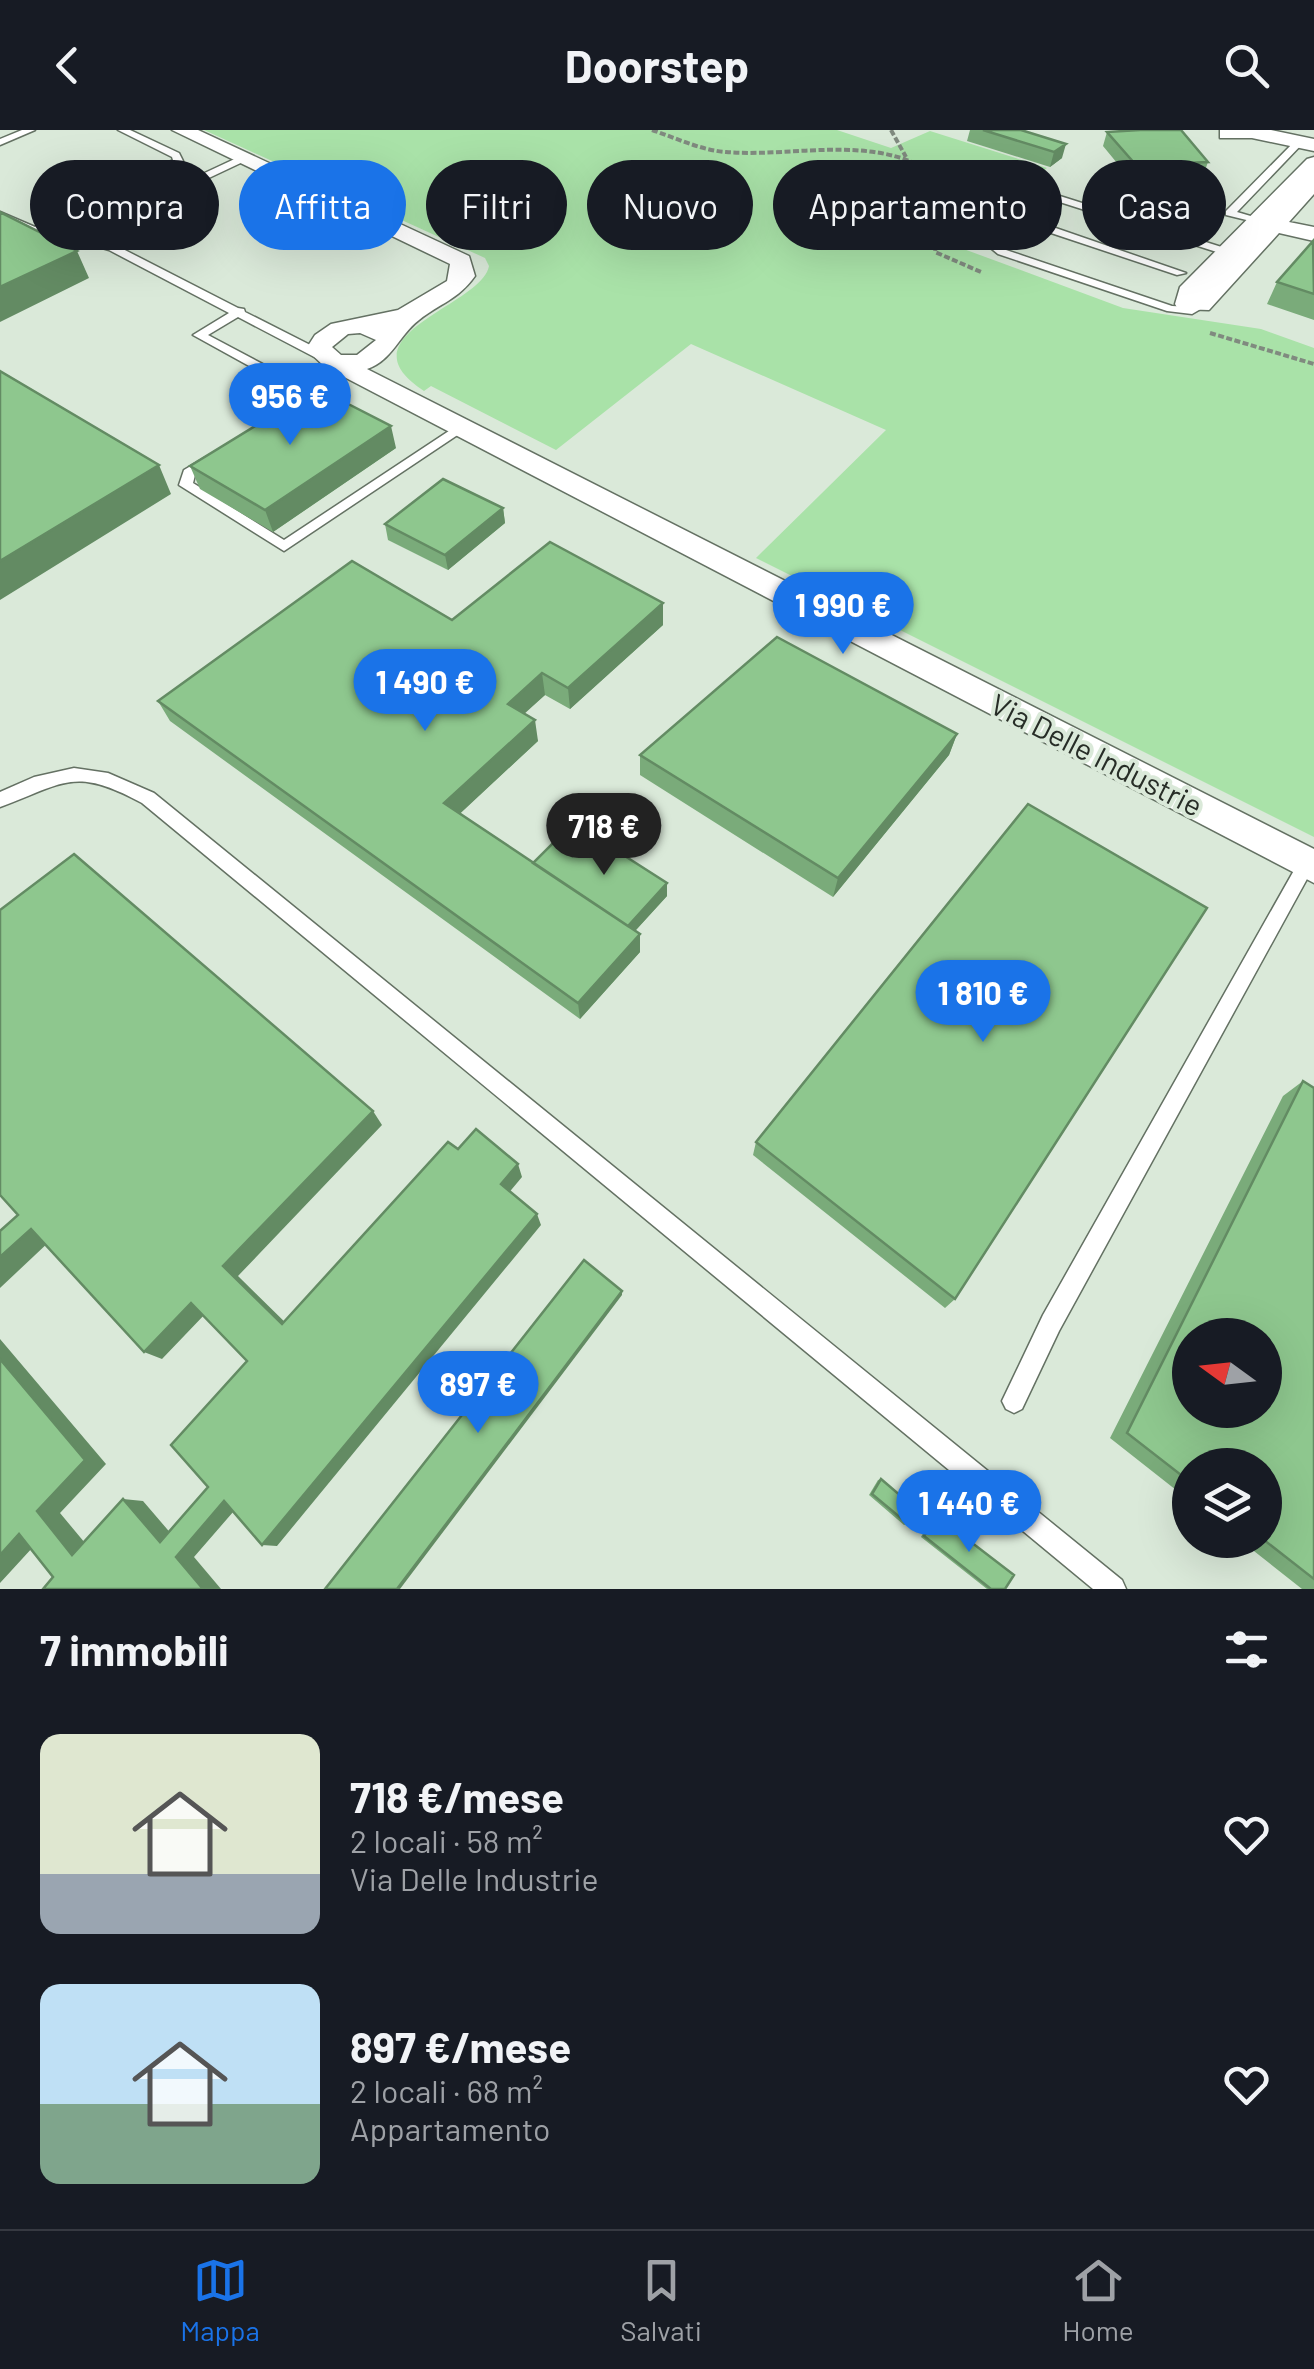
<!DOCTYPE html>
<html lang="it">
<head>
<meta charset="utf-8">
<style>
	body { margin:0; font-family:Barlow,sans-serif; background:#242831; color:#f1f3f6; height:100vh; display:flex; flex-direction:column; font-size:38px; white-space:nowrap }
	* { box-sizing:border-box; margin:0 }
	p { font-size:32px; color:#9ea1a6 }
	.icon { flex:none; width:55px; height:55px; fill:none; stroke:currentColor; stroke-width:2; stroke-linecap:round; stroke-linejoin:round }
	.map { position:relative; height:1459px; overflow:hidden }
	.details { display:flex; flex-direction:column; background:#171b24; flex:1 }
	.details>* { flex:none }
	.top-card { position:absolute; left:30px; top:30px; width:1255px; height:90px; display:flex; gap:20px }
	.needle { width:65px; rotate:285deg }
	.fabs { position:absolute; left:1172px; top:1188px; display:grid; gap:20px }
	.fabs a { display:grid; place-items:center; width:110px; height:110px; border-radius:50%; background:#171b24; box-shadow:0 10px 40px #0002; font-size:50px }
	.price { position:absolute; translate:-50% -85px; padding:0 22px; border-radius:35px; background:#1a73e8; color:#fff; font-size:32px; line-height:65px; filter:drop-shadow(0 2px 5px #0008) }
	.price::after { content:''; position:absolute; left:50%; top:60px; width:30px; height:22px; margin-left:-15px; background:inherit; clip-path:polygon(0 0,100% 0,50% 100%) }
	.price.active { background:#222; color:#fff }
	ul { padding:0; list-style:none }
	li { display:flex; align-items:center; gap:30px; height:250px; padding:0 40px }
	li span { display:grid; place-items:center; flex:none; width:280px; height:200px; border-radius:20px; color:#555 }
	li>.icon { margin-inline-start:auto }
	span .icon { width:120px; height:120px; fill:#fffc; stroke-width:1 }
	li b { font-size:42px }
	h2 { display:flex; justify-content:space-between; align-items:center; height:120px; padding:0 40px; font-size:42px }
	.pill { padding:0 35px; border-radius:45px; background:#171b24; box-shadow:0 10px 40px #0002; font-size:35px; line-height:90px }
	.pill.active { background:#1a73e8; color:#fff }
	header { display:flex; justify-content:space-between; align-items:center; height:130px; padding:0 40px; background:#171b24; font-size:45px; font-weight:700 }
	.tabs { display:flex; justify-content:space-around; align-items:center; height:140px; border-top:2px solid #363941; background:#171b24; font-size:28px; color:#9ea1a6 }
	.tabs a { display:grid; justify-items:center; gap:5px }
	.tabs .active { color:#1a73e8 }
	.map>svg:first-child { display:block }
	.green { fill:#a9e2a8 }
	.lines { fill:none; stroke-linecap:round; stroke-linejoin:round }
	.lane-casing { stroke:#647163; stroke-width:3 }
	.street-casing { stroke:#647163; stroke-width:3 }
	.path { stroke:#808a7f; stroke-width:4; stroke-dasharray:6 2.5; stroke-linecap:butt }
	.lane { fill:#fff; fill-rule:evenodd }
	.street { fill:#fff; fill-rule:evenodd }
	.wall { fill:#7aab7a }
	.shaded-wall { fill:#638b63 }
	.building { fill:#8ec78e; stroke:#638b63; stroke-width:2.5; fill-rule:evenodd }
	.labels { text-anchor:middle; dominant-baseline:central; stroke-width:8; stroke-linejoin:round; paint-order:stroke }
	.street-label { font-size:30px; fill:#272d27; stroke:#dae9d9 }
</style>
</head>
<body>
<header><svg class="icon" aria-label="back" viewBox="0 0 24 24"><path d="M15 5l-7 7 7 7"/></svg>Doorstep<svg class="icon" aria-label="search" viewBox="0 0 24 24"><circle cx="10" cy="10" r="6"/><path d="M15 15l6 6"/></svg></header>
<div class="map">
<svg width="1314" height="1459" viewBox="0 0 1314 1459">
	<rect width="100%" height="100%" fill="#dae9d9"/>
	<path class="green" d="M204 0H837L891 18 930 1 1047 38 960 106 961 118 1123 178 1261 199 1314 218V707L756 428 886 300 691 214 556 320 431 256 424 261C338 205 482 176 489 136L485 128Z"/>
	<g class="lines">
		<g class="lane-casing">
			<path id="lane" d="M22 0H35L0 15V9Z
				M118 0H130L179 23 183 31 55 90 43 101 50 104H74L241 26H247V30L86 106 117 116 238 178 244 179 245 182 328 224V230H320L238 187 208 205 308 258 315 265C312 275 304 283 293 281V275L301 270 303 266 300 264 193 205 229 183 109 120 75 110 44 109 0 89V82L35 97 47 86 173 30 172 27Z
				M1297 9 1305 11 1237 82 1271 92V96L1226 85V81Z
				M1044 61 1231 120 1232 122 1223 124 1044 67 1037 69 1018 85 1186 143 1177 145 1012 90 991 108 1006 120 1172 176 1190 177 1196 173H1204V177L1192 184 1167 181 998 124 981 110V106L1029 65Z
				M464 291 470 295 468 298 284 421 179 355 184 340 206 327H216V333L195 345 193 353 284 410Z
				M74 638 108 643 154 663 1122 1450 1126 1459H1093L142 673C74 636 65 653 0 677V662L34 647Z
				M1307 726 1314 729 1313 738 1059 1201 1022 1279 1014 1283 1006 1279 1002 1271 1043 1185 1301 728Z"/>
		</g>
		<g class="street-casing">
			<path id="street" d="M172 0H198L469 126 475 146C459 169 439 174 419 190 398 206 393 230 367 239L1314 719V753L325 237 306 219 315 205 331 194 398 180 447 151 450 134ZM360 203 376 210 357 225H341L332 217 348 204Z
				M1220 0H1271L1314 9V21L1252 8H1220Z
				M1314 27V64L1289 92 1314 97V111L1279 103 1209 180 1178 179 1175 174 1180 157 1307 29Z"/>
		</g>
		<path class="path" d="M652 0C676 8 700 20 726 22 797 28 886 0 943 52L935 122 981 142
			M891 0 906 27
			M923 34 1020 44
			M940 83 968 87
			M1210 203 1314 234"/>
		<use href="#lane" class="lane"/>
		<use href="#street" class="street"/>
	</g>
	<path class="wall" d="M970 0H1021L1062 28 1050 37 967 11Z
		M1107 2 1208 32 1203 46 1131 50 1103 16Z
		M1314 112V190L1267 174 1277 152Z
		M396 318 273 402 200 359 190 336Z
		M503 378 505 393 448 440 388 410 385 394Z
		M663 473V495L570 579 545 565 524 583 538 611 460 683 533 733 572 726 667 753V766L635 801 640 822 580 889 170 591 158 571 452 490Z
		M957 604 949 625 833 767 640 645V625Z
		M1303 951 1314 958V1459H1302L1240 1410H1265L1190 1335V1371L1110 1308 1283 966Z
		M756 1012 955 1169 945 1178 753 1025Z
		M881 1349 908 1394 904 1395 869 1365 878 1350Z
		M933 1386H937L1005 1459H987L921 1407Z"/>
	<path class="shaded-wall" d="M1066 14 1062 28 1050 37 1054 22Z
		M77 121 89 148 0 192V157Z
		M391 296 396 318 273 402 265 380Z
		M159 335 171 364 0 470V431Z
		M503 378 505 393 448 440 445 425Z
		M663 473V495L570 579 568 558Z
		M542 543 545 565 512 595 508 574Z
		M535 590 538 611 450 693 444 673Z
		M957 604 949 625 833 767 838 748Z
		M667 753V766L625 812V800Z
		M640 804V822L580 889 578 873Z
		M373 981 382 995 238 1146 295 1202 282 1194 223 1136Z
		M518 1034 522 1047 506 1066 501 1054Z
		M537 1084 541 1095 277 1416 262 1415Z
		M31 1099 51 1110 0 1158V1127Z
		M622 1161V1165L400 1459H397Z
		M191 1173 207 1182 162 1229 144 1222Z
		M0 1209 106 1334 60 1383 95 1425H72L37 1381 0 1229Z
		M123 1369 143 1371 179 1413 160 1412Z
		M224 1371 240 1374 194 1427 221 1459H203L176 1427Z
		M19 1404 44 1405 0 1453V1425Z"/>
	<path class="building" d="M983 0H1021L1066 14 1054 22Z
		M1140 0H1181L1208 32 1136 35 1107 2Z
		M0 82 77 121 0 157Z
		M1313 111 1314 164 1277 152Z
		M0 241 159 335 0 431Z
		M317 258 391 296 265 380 190 336Z
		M443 349 503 378 445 425 385 394Z
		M550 412 663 473 568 558 542 543 508 574 535 590 444 673 640 804 578 873 158 571 352 431 452 490Z
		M777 507 957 604 838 748 640 625Z
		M1028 674 1207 778 955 1169 756 1012Z
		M592 705 667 753 628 796 533 733 553 713 572 726Z
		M74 724 373 981 223 1136 282 1194 448 1012 458 1019 476 999 518 1034 501 1054 537 1084 262 1415 224 1371 176 1427 203 1459H43L53 1447 19 1404 0 1425V1229L85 1330 37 1381 72 1425 123 1369 160 1412 208 1357 171 1315 247 1231 191 1173 144 1222 31 1099 0 1127V1101L18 1085 0 1065V780Z
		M1303 951 1314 958V1449L1264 1410 1265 1335H1190V1352L1127 1303ZM1190 1205H1265V1280H1190Z
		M584 1130 622 1161 397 1459H325Z
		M881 1349 915 1378 908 1394 872 1364Z
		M937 1386 1014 1445 1005 1459H991L924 1406Z"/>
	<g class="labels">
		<g class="street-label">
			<text transform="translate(1097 624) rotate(27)">Via Delle Industrie</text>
		</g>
	</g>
</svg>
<div class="fabs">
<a><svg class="needle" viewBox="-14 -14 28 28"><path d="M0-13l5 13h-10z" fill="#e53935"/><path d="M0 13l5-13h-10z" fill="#9ea1a6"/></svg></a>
<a><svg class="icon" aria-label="layers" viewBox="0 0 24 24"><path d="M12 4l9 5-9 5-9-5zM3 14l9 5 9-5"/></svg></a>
</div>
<b class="price" style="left:290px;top:318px">956 €</b>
<b class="price" style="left:843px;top:527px">1 990 €</b>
<b class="price" style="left:425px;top:604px">1 490 €</b>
<b class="price active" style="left:604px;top:748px">718 €</b>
<b class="price" style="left:983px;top:915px">1 810 €</b>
<b class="price" style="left:478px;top:1306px">897 €</b>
<b class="price" style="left:969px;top:1425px">1 440 €</b>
<div class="top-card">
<a class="pill">Compra</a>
<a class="pill active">Affitta</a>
<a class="pill">Filtri</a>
<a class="pill">Nuovo</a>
<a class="pill">Appartamento</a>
<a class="pill">Casa</a>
</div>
</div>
<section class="details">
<h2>7 immobili<svg class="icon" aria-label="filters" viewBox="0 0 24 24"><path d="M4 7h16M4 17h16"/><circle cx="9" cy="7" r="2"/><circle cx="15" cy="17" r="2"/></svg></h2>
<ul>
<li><span style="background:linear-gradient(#dfe7d0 70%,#9aa5b1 0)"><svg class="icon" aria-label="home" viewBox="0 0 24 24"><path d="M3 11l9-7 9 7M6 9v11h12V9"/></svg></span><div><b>718 €/mese</b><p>2 locali · 58 m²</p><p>Via Delle Industrie</p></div><svg class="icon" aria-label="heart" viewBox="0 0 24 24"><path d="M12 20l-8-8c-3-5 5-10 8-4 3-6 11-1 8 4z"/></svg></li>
<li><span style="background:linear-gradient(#bfe0f5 60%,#7fa58c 0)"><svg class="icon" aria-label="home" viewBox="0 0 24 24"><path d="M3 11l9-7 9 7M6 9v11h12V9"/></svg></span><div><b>897 €/mese</b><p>2 locali · 68 m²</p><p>Appartamento</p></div><svg class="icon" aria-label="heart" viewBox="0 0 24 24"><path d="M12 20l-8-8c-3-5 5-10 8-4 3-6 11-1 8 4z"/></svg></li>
</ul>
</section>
<nav class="tabs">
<a class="active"><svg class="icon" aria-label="map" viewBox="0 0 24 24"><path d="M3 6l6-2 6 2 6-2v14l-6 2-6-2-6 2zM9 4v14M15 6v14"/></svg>Mappa</a>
<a><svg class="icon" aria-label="saved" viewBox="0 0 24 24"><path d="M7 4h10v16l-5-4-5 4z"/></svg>Salvati</a>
<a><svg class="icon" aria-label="home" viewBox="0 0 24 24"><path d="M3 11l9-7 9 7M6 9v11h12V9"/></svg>Home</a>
</nav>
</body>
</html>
